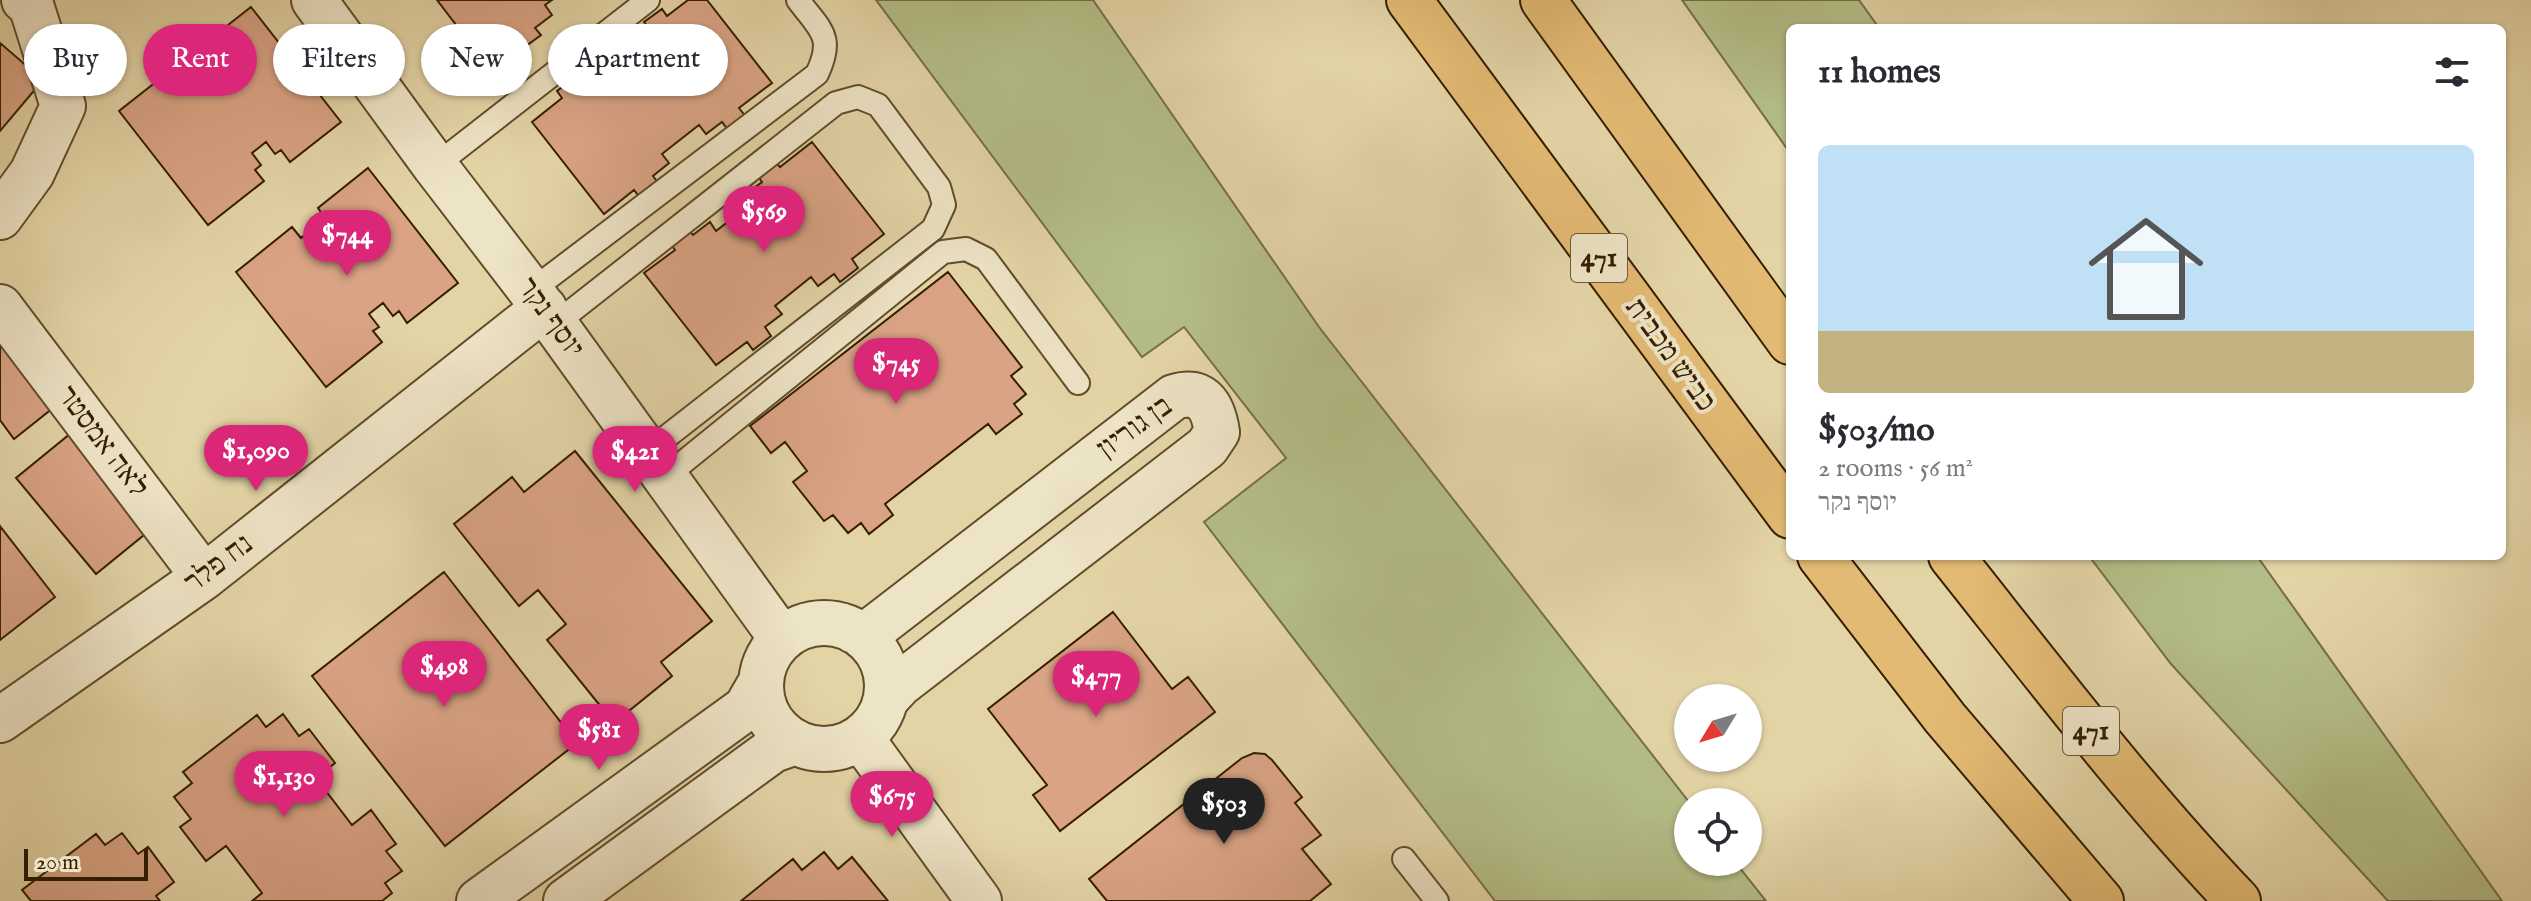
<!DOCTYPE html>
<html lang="en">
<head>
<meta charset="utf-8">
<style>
	body { margin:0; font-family:"IM FELL English","Frank Ruhl Libre",serif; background:#f2f2f3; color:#2b2b33; height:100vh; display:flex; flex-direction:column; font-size:30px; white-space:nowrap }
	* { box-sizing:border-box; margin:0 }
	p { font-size:26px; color:#7c7c81 }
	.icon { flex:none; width:44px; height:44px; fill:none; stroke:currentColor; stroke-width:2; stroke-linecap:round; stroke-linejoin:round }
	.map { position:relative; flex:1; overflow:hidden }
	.sheet { position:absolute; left:1786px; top:24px; width:720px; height:536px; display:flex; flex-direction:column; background:#fff; border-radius:12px; box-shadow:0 2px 6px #0004 }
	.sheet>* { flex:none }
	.hud { position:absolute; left:24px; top:24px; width:760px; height:72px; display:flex; gap:16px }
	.needle { width:52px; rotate:232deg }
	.buttons { position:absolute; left:1674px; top:684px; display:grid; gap:16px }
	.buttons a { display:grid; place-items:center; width:88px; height:88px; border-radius:50%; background:#fff; box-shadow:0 2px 6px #0004; font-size:40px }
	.scale { position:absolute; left:24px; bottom:20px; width:124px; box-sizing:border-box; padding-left:8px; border:4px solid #361e00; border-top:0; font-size:22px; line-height:28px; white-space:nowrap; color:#361e00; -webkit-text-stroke:6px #ede3c5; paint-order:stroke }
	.price { position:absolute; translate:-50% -68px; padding:0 18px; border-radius:28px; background:#db2777; color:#fff; font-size:26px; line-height:52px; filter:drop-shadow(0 2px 4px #0008) }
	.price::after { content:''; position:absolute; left:50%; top:48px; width:24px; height:18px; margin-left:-12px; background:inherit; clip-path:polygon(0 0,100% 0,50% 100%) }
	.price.selected { background:#222; color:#fff }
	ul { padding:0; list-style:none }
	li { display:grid; align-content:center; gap:16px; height:424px; padding:0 32px }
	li+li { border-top:2px solid #e1e1e2 }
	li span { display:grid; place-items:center; height:248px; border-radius:12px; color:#555 }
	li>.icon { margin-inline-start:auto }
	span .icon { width:144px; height:144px; fill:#fffc; stroke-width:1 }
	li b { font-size:34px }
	h2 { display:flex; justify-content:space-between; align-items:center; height:96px; padding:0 32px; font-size:34px }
	.tag { padding:0 28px; border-radius:36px; background:#fff; box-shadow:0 2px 6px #0004; font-size:28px; line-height:72px }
	.tag.selected { background:#db2777; color:#fff }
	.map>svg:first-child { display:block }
	.green { fill:#b4bd87; stroke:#756e44; stroke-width:2 }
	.building { fill:#d9a384; stroke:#361e00; stroke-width:2 }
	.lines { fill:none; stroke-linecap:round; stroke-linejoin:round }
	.service-casing { stroke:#614c2a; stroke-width:26 }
	.minor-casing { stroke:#614c2a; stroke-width:48 }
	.motorway-casing { stroke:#361e00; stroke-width:48 }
	.service { stroke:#ede3c5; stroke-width:22 }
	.minor { stroke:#ede3c5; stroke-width:44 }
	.motorway { stroke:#e2ba73; stroke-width:44 }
	.labels { text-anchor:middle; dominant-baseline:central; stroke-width:8; stroke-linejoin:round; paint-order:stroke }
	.shield { fill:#ede3c5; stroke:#6d593b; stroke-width:2 }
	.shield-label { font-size:28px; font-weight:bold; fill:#361e00 }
	.street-label { font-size:30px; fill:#361e00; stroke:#ede3c5 }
</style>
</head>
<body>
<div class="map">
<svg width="2531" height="901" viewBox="0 0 2531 901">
	<rect width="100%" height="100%" fill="#e3d4a6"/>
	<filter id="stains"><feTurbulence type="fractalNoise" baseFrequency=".0025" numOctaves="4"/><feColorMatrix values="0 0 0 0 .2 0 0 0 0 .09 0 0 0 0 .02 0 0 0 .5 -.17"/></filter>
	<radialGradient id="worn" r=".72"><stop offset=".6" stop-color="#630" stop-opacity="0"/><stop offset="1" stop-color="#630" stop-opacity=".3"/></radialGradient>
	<path class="green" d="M876 0H1093L1319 327 1689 802 1688 862H1735L1766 901H1495L1204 522 1286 458 1184 327 1142 357Z
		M1682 0H1859L1879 28H1790V153Z
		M2089 556H2257L2502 901H2388L2171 664Z"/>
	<path class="building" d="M437 0H552L545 5 552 15 535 28 541 35 522 49 517 41 486 64Z
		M688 0H707L772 83 739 108 746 117 728 130 722 122 706 134 699 125 662 154 669 163 653 176 659 184 641 199 634 190 604 214 532 122 562 98 557 91 575 77 581 84 597 71 604 80 641 51 634 42 650 30 644 22 662 9 667 16Z
		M251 7 341 122 290 162 281 150 275 154 266 142 252 153 261 165 255 170 264 181 208 225 119 111 175 67 183 77 189 73 202 90 216 79 203 62 208 58 200 47Z
		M0 43 43 80 0 131Z
		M812 142 884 234 852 259 858 268 840 282 834 274 818 286 811 277 775 306 782 314 765 327 771 336 753 350 747 342 716 365 644 273 675 250 669 242 687 228 693 235 710 222 716 231 753 202 746 194 762 182 756 174 774 160 780 167Z
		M368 168 458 283 407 323 399 311 393 316 383 303 369 314 379 327 373 331 382 342 326 387 236 272 292 227 301 238 306 234 320 251 334 240 320 223 326 219 318 208Z
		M948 272 1022 367 1011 376 1026 394 1014 404 1022 414 996 434 988 424 885 504 893 515 869 534 861 523 848 533 833 515 824 521 793 482 807 471 785 442 771 453 750 426Z
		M0 319 63 400 14 439 0 420Z
		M76 429 155 526 96 574 16 478Z
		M575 451 712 621 661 662 672 676 614 723 547 640 566 624 538 590 519 606 454 524 512 477 524 492Z
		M0 526 55 597 0 640Z
		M444 572 577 743 445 846 312 676Z
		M1113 612 1172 689 1188 677 1215 712 1060 831 1033 795 1047 785 988 709Z
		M283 714 299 736 309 729 335 763 316 778 352 825 371 810 396 844 386 851 402 871 385 883 392 893 382 901H252L262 893 226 846 206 861 180 827 191 819 174 797 192 783 183 772 257 715 266 727Z
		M1254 753 1265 754 1272 760 1302 797 1295 803 1321 835 1302 849 1331 884 1310 901H1107L1089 879 1242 758Z
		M122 833 138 854 148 847 174 882 156 896 160 901H31L22 890 96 834 105 845Z
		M824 852 838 869 852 857 888 901H741L793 859 802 870Z"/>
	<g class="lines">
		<g class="service-casing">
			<path id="service" d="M435 166 648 0
				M531 291 817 74C835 36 820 30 798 0
				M555 324 836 103 858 97 878 105 939 187 944 205 933 229 647 452
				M665 477 943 252 966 249 986 259 1078 383
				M1404 859 1437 901"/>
		</g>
		<g class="minor-casing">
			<path id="minor" d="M314 0 435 166 531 291 782 639
				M0 217 32 173 63 106 31 5 24 0
				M0 307 204 577
				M761 686a63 63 0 1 1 126 0a63 63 0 1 1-126 0Z
				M854 631 867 634 1174 397C1203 388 1213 406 1217 432L1207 447 900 684 887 698
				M0 720 204 577 544 308
				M861 738 979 901
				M479 901 746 708 761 682
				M566 901 773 750 796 742"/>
		</g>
		<g class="motorway-casing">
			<path id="motorway" d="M1409 0 1790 516
				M1543 0 1790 342
				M1820 556 1945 718 2101 901
				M1951 556C2044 673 2135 793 2238 901"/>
		</g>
		<use href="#service" class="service"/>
		<use href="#minor" class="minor"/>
		<use href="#motorway" class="motorway"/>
	</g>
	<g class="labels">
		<g class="shield">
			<rect x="1571" y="234" width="56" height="48" rx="6"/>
			<rect x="2063" y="707" width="56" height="48" rx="6"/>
		</g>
		<g class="shield-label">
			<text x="1599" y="258">471</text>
			<text x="2091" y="731">471</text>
		</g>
		<g class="street-label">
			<text transform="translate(550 318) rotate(54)">יוסף נקר</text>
			<text transform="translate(1670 355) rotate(54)">כביש מכבית</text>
			<text transform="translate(1135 428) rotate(-36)">בן גוריון</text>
			<text transform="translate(102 442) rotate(53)">לאה אמסטר</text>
			<text transform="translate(219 564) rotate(-37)">נח פלר</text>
		</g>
	</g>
	<rect width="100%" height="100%" filter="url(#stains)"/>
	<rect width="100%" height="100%" fill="url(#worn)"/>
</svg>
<div class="buttons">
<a><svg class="needle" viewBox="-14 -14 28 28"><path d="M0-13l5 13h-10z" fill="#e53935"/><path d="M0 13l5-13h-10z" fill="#7c7c81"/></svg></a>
<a><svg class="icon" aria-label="locate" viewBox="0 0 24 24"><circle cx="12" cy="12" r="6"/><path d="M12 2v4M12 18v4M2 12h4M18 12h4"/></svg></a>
</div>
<div class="scale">20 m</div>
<b class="price" style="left:764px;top:254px">$569</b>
<b class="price" style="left:347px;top:278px">$744</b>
<b class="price" style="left:896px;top:406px">$745</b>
<b class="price" style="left:256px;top:493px">$1,090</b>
<b class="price" style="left:635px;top:494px">$421</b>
<b class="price" style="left:444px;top:709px">$498</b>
<b class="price" style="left:1096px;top:719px">$477</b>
<b class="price" style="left:599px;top:772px">$581</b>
<b class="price" style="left:284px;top:819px">$1,130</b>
<b class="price" style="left:892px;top:839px">$675</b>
<b class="price selected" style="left:1224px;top:846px">$503</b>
<div class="hud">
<a class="tag">Buy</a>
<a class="tag selected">Rent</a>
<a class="tag">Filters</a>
<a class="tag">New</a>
<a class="tag">Apartment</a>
</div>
<section class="sheet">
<h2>11 homes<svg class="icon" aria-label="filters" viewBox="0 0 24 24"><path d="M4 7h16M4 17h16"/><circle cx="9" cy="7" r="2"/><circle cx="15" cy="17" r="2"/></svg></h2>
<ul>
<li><span style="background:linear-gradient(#bfe0f5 75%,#c2b280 0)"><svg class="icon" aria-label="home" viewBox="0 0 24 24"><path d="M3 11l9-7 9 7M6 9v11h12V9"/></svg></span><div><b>$503/mo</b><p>2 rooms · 56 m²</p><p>יוסף נקר</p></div></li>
</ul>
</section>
</div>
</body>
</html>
